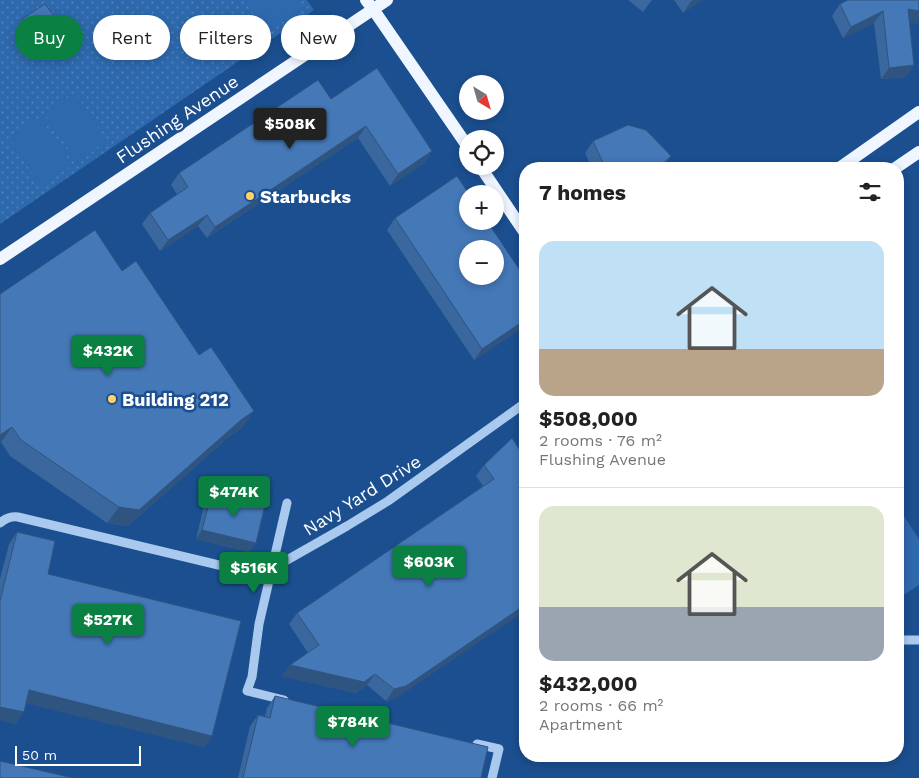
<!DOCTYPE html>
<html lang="en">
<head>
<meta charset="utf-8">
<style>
	body { margin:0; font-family:"Work Sans",sans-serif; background:#f6f6f6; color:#222; height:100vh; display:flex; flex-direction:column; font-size:19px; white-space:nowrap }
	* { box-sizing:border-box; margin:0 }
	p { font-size:16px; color:#767676 }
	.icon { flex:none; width:28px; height:28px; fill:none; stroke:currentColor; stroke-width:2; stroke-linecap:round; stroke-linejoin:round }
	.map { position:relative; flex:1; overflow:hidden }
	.side { position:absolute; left:519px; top:162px; width:385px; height:600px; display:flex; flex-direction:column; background:#fff; border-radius:20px; box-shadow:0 2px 8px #0003 }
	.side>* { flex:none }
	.banner { position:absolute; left:15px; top:15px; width:429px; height:45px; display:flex; gap:10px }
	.needle { width:32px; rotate:143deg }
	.controls { position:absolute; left:459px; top:75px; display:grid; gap:10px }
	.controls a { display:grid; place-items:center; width:45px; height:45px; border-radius:50%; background:#fff; box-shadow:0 2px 8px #0003; font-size:25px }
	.scale { position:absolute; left:15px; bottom:12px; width:126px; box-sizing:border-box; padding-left:5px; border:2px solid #fff; border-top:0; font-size:14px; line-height:18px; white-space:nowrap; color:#fff; -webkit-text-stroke:4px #1b4f8f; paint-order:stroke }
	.price { position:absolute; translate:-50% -42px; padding:0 11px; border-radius:5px; background:#0b8043; color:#fff; font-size:16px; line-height:32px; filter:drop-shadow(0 1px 2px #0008) }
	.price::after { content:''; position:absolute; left:50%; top:30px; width:15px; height:11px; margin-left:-8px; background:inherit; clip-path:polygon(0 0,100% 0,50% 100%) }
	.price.on { background:#222; color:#fff }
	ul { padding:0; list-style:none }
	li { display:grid; align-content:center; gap:10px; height:265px; padding:0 20px }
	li+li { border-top:1px solid #e0e0e0 }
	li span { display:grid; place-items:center; height:155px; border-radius:15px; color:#555 }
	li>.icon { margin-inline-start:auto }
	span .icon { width:90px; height:90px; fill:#fffc; stroke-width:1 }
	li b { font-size:21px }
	h2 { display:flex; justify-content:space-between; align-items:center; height:60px; padding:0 20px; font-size:21px }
	.tag { padding:0 18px; border-radius:22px; background:#fff; box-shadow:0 2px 8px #0003; font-size:18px; line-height:45px }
	.tag.on { background:#0b8043; color:#fff }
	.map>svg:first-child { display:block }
	.grass { fill:url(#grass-dots) }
	.garden { fill:url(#garden-furrows) }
	.pitch { fill:#2e69ad }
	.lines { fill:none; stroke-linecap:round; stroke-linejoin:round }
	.minor { stroke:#a9c9ee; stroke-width:9 }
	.major { stroke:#f0f6ff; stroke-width:12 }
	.wall { fill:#3a679d }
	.shaded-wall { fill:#305480 }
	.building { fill:#4478b7; stroke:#305480; fill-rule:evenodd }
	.poi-dot { fill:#ffd166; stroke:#1b4f8f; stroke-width:2 }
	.labels { text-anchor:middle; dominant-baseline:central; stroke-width:5; stroke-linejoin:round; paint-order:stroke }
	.street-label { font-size:18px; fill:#fff; stroke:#1b4f8f }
	.poi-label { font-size:18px; font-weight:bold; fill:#fff; stroke:#1b4f8f; text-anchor:start }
</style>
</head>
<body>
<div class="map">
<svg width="919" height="778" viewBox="0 0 919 778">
	<defs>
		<pattern id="grass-dots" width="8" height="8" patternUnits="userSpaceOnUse" patternTransform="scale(1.25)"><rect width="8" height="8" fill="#2e69ad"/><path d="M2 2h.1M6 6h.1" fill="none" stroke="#4d80b9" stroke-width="1.8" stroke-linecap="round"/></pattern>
		<pattern id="garden-furrows" width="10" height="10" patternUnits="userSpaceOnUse" patternTransform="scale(1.25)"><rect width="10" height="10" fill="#2e69ad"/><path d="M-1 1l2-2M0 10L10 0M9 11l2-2" fill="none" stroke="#4d80b9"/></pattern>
	</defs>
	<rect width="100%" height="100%" fill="#1b4f8f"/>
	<path class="grass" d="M0 0H307L314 10 0 224Z"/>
	<path class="garden" d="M66 17 69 22 18 56 15 51 27 42 29 45 54 28 53 26Z"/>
	<path class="pitch" d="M244 0H297L302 8 266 33Z
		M75 93 107 141 77 161 45 114Z
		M40 117 72 165 41 186 9 138Z
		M898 507 919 539V585L902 596 898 590Z"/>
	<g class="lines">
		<path class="minor" d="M0 523C6 518 11 516 18 517L252 573 273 568 347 526 388 501 525 403
			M898 640H919
			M284 700 247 691 252 677 259 624 287 503
			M477 744 499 749 492 778"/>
		<path class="major" d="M366 0 373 9 468 147
			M480 166 525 233
			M838 169 919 112
			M894 169 919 152
			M0 259 387 0"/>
	</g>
	<path class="wall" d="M628 0H652L643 12Z
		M674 0H702L683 13Z
		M848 0 919 24 909 22 906 77 881 79 874 23 843 38 832 16 840 4Z
		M22 19 57 20 53 26 28 42 17 25Z
		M331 99 432 151 424 163 390 186 358 138 207 238 198 226 160 251 142 224 150 213 177 194 171 185 179 173Z
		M593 141 671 156 662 169H592L585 153Z
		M395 218 525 278V326L474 360 387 230Z
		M122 271 243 427 230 436 128 526 107 523 10 456 1 442 0 443V294Z
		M512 438 398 697 386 701 367 685 356 693 282 676 290 665 308 653 289 624 297 613 483 486 476 476 484 465Z
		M212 492 256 543 249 552 196 539 205 501Z
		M17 532 48 574 212 736 204 747 26 703 16 724 0 720V579L9 544Z
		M275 696 481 778H238L250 726 258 715 265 716 267 708Z"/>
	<path class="shaded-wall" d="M693 0H702L683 13 691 1Z
		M908 9 919 11V24L899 21Z
		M883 11 874 23 843 38 851 27Z
		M57 20 53 26 28 42 32 35Z
		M914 65 906 77 881 79 889 68Z
		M366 126 358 138 207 238 215 227Z
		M432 151 424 163 390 186 398 174Z
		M671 156 662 169H657Z
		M207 215 198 226 160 251 168 240Z
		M525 320V326L474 360 482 349Z
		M254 411 243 427 230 436 128 526 107 523 119 507 241 420Z
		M12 427 1 442 0 443V435Z
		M202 530 256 543 249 552 196 539Z
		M525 605V611L398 697 386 701 394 689Z
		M290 665 375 674 367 685 356 693 282 676Z
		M29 690 212 736 204 747 21 702Z
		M0 707 24 712 16 724 0 720Z"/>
	<path class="building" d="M848 0H919V11L908 9 914 65 889 68 883 11 851 27 840 4Z
		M45 4 57 20 32 35 22 19Z
		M377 68 432 151 398 174 366 126 215 227 207 215 168 240 150 213 188 187 179 173 318 80 331 99Z
		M628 125 646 130 671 156 657 169H606L593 141Z
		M457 176 469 194H468V221H487L525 278V320L482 349 395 218ZM468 249H495V276H468Z
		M95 230 122 271 136 261 199 355 211 347 254 411 241 420 139 510 119 507 21 440 12 427 0 435V294Z
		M512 438 525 458V605L406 686 394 689 375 674 364 682 290 665 319 645 297 613 494 479 484 465Z
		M212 492 265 505 256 543 202 530Z
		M17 532 55 541 48 574 241 621 212 736 29 690 24 712 0 707V601Z
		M275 696 488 747 481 778H243L258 715 270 718Z
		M0 761 73 778H0Z"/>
	<g class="poi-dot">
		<circle cx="250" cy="196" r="5"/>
		<circle cx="112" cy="399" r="5"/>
	</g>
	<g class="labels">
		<g class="street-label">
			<text transform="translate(177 119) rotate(-34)">Flushing Avenue</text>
			<text transform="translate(362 495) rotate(-32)">Navy Yard Drive</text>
		</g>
		<g class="poi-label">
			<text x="260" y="196">Starbucks</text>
			<text x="122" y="399">Building 212</text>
		</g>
	</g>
</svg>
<div class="controls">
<a><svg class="needle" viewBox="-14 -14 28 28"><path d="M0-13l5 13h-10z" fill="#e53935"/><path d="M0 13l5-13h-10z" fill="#767676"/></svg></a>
<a><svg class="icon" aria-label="locate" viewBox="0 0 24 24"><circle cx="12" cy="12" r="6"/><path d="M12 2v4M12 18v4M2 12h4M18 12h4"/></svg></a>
<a>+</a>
<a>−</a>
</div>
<div class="scale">50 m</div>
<b class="price on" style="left:290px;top:150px">$508K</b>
<b class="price" style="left:108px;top:377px">$432K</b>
<b class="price" style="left:234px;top:518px">$474K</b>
<b class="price" style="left:429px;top:588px">$603K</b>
<b class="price" style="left:254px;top:594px">$516K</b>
<b class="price" style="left:108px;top:646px">$527K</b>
<b class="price" style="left:353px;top:748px">$784K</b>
<div class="banner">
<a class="tag on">Buy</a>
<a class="tag">Rent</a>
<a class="tag">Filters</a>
<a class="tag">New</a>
</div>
<section class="side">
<h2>7 homes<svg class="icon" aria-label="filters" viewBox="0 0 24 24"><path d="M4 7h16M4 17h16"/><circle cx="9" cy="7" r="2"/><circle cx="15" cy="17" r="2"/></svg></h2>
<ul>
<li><span style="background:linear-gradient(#bfe0f5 70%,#b9a48a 0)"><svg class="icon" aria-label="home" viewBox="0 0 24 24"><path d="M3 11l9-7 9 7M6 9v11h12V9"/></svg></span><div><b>$508,000</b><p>2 rooms · 76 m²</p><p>Flushing Avenue</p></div></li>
<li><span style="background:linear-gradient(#dfe7d0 65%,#9aa5b1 0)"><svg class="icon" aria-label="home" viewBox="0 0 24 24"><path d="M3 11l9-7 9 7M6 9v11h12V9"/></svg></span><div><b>$432,000</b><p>2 rooms · 66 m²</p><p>Apartment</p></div></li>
</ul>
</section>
</div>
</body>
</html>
